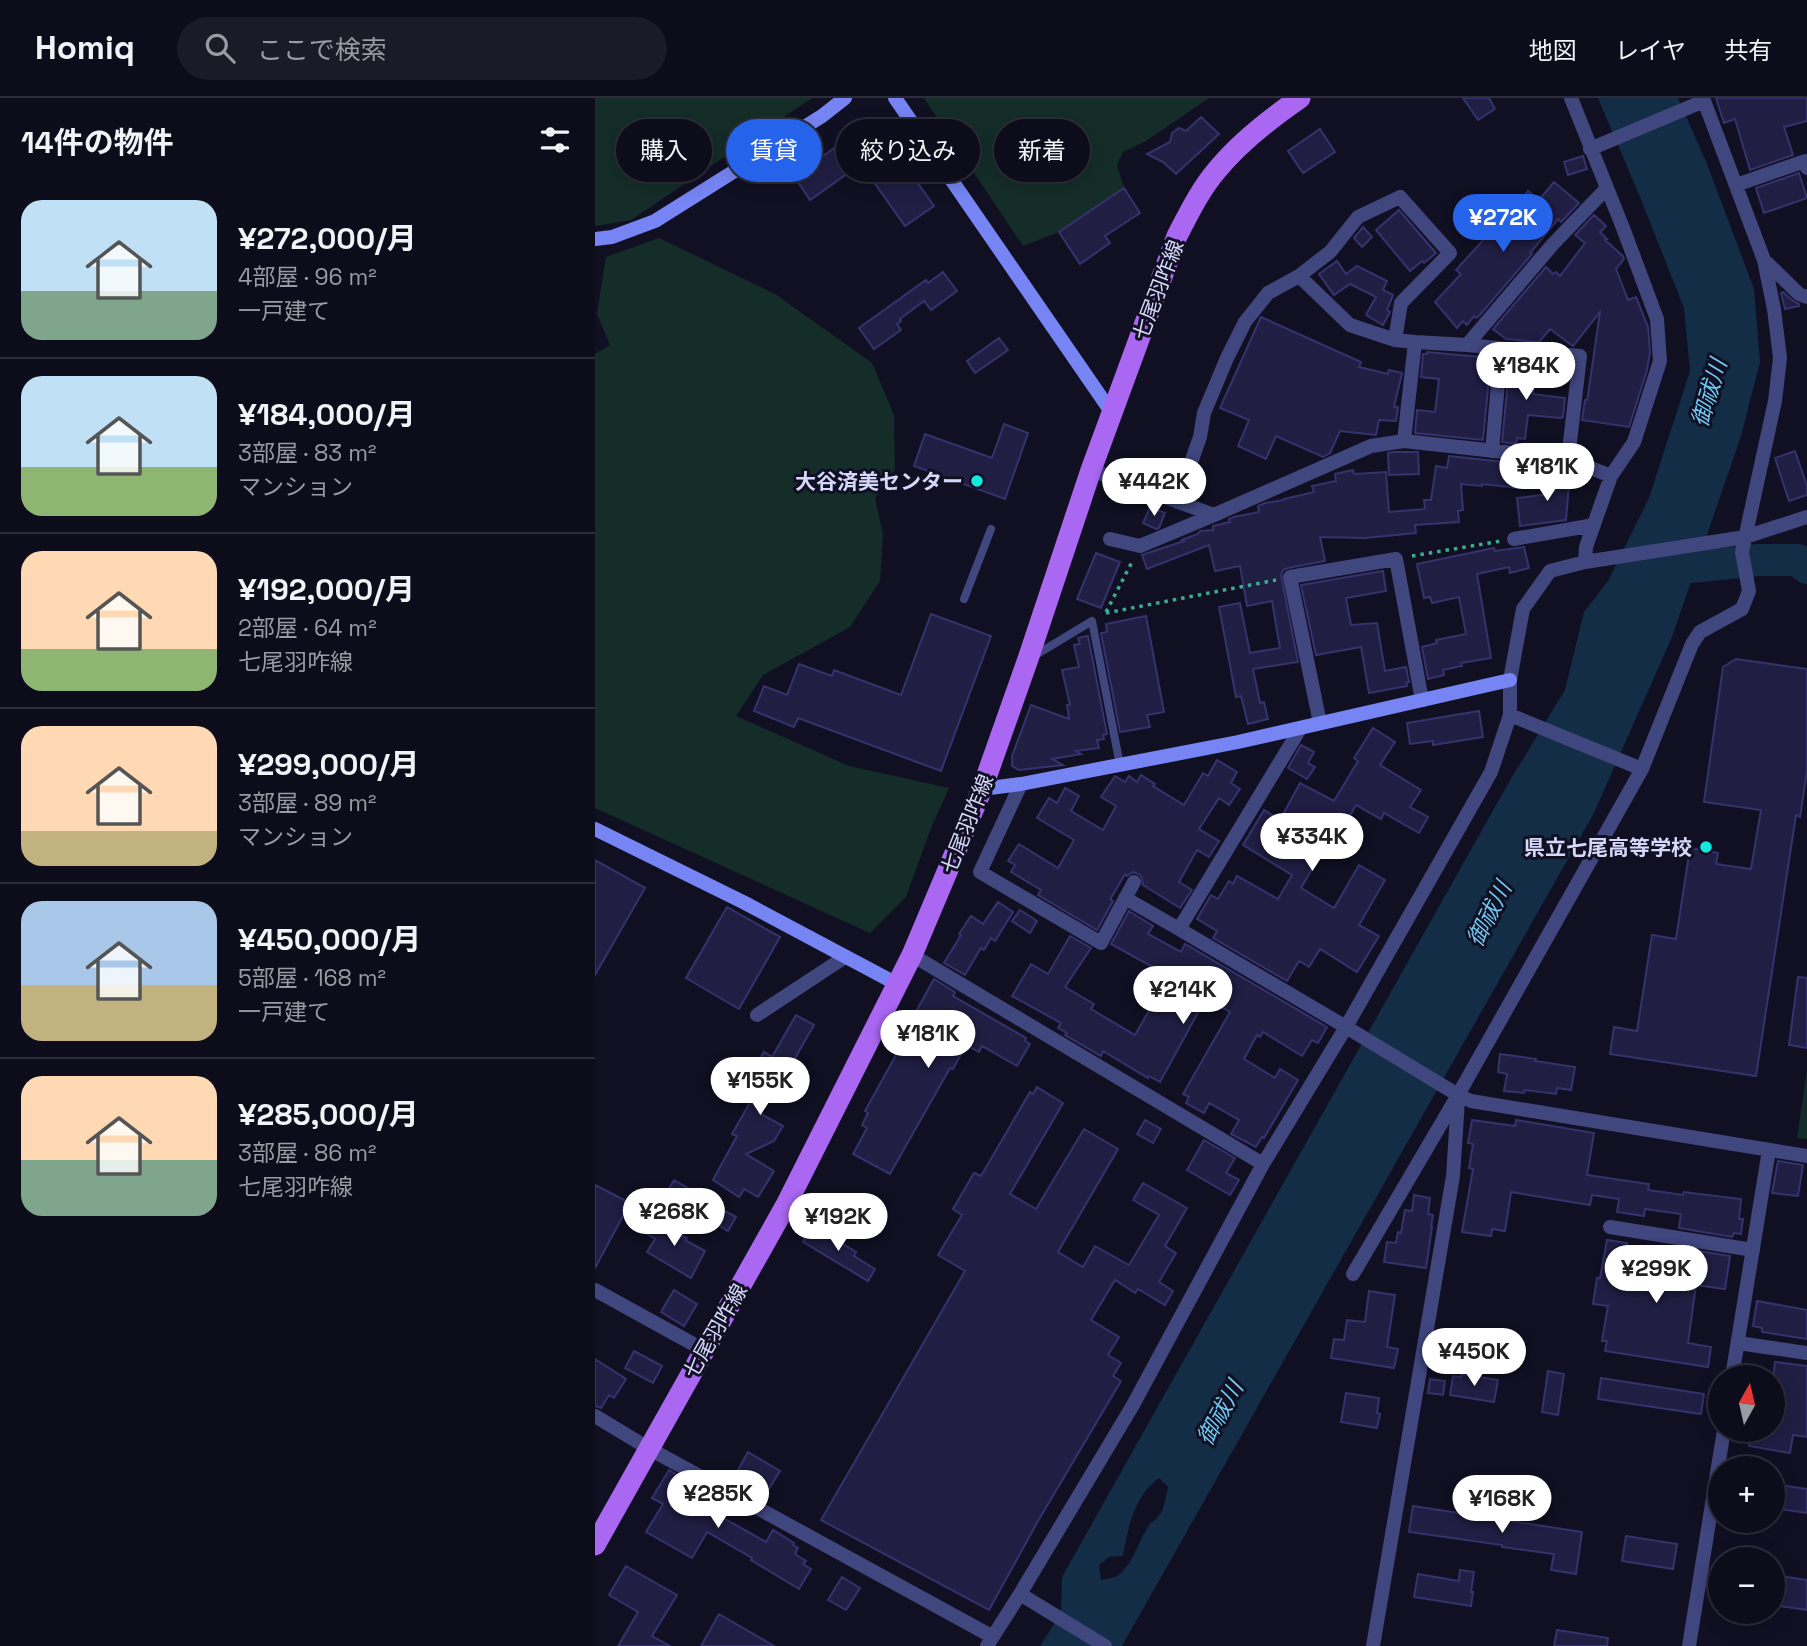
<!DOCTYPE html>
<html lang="ja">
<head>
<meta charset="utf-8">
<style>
	body { margin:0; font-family:"Space Grotesk","Noto Sans JP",sans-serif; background:#1b1a27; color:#f1f3f6; height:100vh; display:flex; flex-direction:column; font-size:26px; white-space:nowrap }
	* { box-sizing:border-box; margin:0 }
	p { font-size:23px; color:#9a9ba2 }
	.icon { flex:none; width:38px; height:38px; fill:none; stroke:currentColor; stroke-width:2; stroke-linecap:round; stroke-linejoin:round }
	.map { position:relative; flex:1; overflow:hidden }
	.details { display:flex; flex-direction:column; background:#0d0c1a; width:595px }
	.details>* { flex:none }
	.banner { position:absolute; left:21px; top:21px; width:665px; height:63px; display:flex; gap:14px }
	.needle { width:46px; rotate:8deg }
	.fabs { position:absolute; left:1113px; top:1267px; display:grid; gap:14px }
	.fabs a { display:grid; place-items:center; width:77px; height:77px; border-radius:50%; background:#0d0c1a; box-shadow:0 4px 18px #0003,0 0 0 2px #2d2c39; font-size:35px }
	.price { position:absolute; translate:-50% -60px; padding:0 16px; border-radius:24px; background:#fff; color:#222; font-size:23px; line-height:46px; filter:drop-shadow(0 2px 4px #0008) }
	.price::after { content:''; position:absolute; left:50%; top:42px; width:21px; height:16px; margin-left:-10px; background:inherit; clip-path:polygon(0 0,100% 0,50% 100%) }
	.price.current { background:#2563eb; color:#fff }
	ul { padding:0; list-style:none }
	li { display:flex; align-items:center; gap:21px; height:175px; padding:0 21px }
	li+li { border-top:2px solid #2d2c39 }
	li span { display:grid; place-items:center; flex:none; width:196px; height:140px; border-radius:21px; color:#555 }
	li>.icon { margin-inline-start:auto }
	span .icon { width:84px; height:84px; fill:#fffc; stroke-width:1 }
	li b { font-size:30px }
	h2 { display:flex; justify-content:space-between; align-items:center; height:84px; padding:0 21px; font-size:30px }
	.chip { padding:0 24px; border-radius:32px; background:#0d0c1a; box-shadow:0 4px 18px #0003,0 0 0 2px #2d2c39; font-size:24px; line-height:63px }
	.chip.current { background:#2563eb; color:#fff }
	header { display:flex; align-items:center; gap:42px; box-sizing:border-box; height:98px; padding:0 35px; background:#0d0c1a; border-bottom:2px solid #2d2c39 }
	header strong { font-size:33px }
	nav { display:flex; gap:38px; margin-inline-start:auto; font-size:24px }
	.search { width:490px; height:63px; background:#1b1a27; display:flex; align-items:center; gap:18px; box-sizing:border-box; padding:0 24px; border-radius:38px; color:#9a9ba2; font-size:26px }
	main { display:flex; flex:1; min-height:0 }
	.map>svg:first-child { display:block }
	.green { fill:#142d28 }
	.water { fill:#122d45; fill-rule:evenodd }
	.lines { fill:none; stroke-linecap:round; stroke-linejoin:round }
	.river { stroke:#122d45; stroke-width:32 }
	.building { fill:#201e43; stroke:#35326d; stroke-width:2 }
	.path { stroke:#3aac95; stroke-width:3.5; stroke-dasharray:3.5 5; stroke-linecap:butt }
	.lane { stroke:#40467e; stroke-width:8 }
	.street { stroke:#40467e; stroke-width:14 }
	.secondary { stroke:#7685f3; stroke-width:14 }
	.primary { stroke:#aa67f2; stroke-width:21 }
	.poi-dot { fill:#14e9e0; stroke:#111023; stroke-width:2.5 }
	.labels { text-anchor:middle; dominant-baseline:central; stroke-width:6; stroke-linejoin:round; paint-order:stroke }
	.street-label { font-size:21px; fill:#d6d8fb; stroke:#111023 }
	.poi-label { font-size:21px; font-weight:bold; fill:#d6d8fb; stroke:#111023; text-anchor:end }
	.water-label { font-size:23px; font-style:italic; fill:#6ec8f2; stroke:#111023 }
</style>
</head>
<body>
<header>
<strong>Homiq</strong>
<div class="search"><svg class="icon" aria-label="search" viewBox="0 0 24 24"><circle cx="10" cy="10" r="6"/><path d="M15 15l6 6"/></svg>ここで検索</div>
<nav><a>地図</a><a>レイヤ</a><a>共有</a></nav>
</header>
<main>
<section class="details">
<h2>14件の物件<svg class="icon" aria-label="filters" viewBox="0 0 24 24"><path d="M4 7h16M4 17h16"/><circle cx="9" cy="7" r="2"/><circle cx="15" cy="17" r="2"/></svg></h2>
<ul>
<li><span style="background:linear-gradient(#bfe0f5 65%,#7fa58c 0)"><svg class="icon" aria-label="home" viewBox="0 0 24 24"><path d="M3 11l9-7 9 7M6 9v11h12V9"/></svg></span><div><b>¥272,000/月</b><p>4部屋 · 96 m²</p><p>一戸建て</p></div></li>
<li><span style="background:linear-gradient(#bfe0f5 65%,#8fb573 0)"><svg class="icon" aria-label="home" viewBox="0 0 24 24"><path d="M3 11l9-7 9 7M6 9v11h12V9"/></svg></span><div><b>¥184,000/月</b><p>3部屋 · 83 m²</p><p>マンション</p></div></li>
<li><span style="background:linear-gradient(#ffd9b3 70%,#8fb573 0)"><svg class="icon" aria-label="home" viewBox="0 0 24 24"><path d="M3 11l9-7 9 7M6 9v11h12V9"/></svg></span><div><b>¥192,000/月</b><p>2部屋 · 64 m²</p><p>七尾羽咋線</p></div></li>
<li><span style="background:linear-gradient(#ffd9b3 75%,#c2b280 0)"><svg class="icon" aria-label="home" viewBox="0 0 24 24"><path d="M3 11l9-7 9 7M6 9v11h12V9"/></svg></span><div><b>¥299,000/月</b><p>3部屋 · 89 m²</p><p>マンション</p></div></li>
<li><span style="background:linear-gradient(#a9c7e8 60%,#c2b280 0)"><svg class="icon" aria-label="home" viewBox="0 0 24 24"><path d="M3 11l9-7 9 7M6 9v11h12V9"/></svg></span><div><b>¥450,000/月</b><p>5部屋 · 168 m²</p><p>一戸建て</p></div></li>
<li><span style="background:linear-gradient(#ffd9b3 60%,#7fa58c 0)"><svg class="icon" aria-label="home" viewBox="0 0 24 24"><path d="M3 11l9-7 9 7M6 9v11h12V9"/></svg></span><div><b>¥285,000/月</b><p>3部屋 · 86 m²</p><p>七尾羽咋線</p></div></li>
</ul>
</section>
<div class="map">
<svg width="1212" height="1548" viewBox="0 0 1212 1548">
	<rect width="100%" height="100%" fill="#111023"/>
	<path class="green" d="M0 0H217L36 122 0 128Z
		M329 0H614L551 43 528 54 522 67 529 90 464 134 428 148Z
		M64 140 180 196 277 265 299 317 300 371 280 400 288 436 285 483 255 529 168 577 141 618 254 668 354 690 336 730 311 799 275 835 0 710V256L15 247 2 216 11 159Z
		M1212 972V1041L1202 1040Z"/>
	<path class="water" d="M1003 0H1083L1112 66 1159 191 1165 264 1146 338 1077 539 999 715 527 1548H445L466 1515 467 1479 914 684 970 592 989 514 1013 483 1054 400 1095 273 1089 210 1047 104ZM688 1190 692 1191 690 1208 683 1231 660 1280 648 1289H644L643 1278 657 1251 662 1233 672 1213ZM564 1380 573 1389C571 1399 569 1413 562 1420 560 1423 556 1424 554 1427 544 1442 537 1469 522 1478 518 1480 511 1481 506 1482L504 1467 514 1459 528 1458C533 1429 539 1398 564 1380Z"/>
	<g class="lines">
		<path class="river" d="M1058 473 1163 462H1203L1212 470
			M622 1322 713 1159"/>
	</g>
	<path class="building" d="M868 0H894L900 11 883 22Z
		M1121 0H1212V23L1189 29 1198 57 1155 72 1140 21 1129 25Z
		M606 19 624 36 581 76 568 64 552 56 575 44 577 35 584 30 591 33Z
		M277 24 299 55 301 54 339 108 310 128 266 66 215 102 199 78Z
		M725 31 740 54 708 75 693 53Z
		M988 58 992 71 973 77 969 64Z
		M1204 75 1212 100 1169 115 1161 90Z
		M959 84 984 105 966 124 963 121 935 155 937 156 884 218 881 220 879 218 872 227 868 223 862 230 840 204 866 176 861 172 912 116 913 118 933 93 944 102Z
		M529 90 545 115 510 138 515 145 485 166 464 134Z
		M804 112 841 155 829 165 827 163 815 173 781 132Z
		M999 117 1011 128 1005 134 1012 141 1010 142 1028 158 1029 161 1021 171 1033 202 1041 199 1053 229 1055 254 1052 272 1034 329 987 322 990 302H992L993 297 1005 214 978 248 955 231 944 244 911 241 898 231 951 169 958 176 961 174 965 178 990 145 980 137Z
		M768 129 777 139 767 149 759 140Z
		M742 163 751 176 762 168 792 183 788 192 798 197 792 212 795 214 788 227 771 217 781 199 755 186 739 197 724 176Z
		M348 174 362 193 336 212 329 203 305 221 306 223 302 226 306 232 279 251 264 230 331 182 333 185Z
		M1188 194 1198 203 1204 206V208L1190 211 1186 195Z
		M666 219 766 264 764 269 793 276 794 272 807 275 799 309H803L801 323 784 322 781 337 745 333 735 355 728 359 681 338 671 361 643 348 654 322 625 310Z
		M404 240 413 252 380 275 372 263Z
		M832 254 896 260 888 342 820 335 822 312 840 314 844 281 826 279 828 256H832Z
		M915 262 942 266 938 296 970 300 968 319 966 320 933 317 930 341 922 340 921 346 907 344Z
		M409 326 433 335 410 401 319 368 330 336 397 360Z
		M1200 353 1212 388V397L1194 403 1180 360Z
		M799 354H823L824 376 794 377 793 355Z
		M854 358 918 365V367L925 368 923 390 887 386V388L866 386 868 412 863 413 864 424 820 427 821 435 770 440 725 439 730 463 693 470 688 472 686 477 703 564 658 571 665 605 669 604 673 621 653 626 646 598 641 599 624 509 645 505 655 555 685 550 677 503 652 508 645 468 620 473 614 447 552 471 547 457 589 443 587 442 603 436 605 433 618 432V428L635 424 634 421 639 419 664 414 663 408 670 405 689 402V401L719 394 717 388 741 383 740 376 758 372 759 376 791 374 794 414 830 411 829 402H836L841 368 852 370Z
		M958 372 975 374 971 422 925 428 922 400 955 396Z
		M555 409 570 415 564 430 561 431 548 425Z
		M929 449 934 470 915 475 914 469 882 476 896 560 866 565 867 568 848 572 849 577 833 581 827 549 842 545 841 542 871 536 864 499 837 505 835 499 829 500 822 466 899 450 900 453Z
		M501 455 525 464 506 510 482 501Z
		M788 473 791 493 751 500 756 527 782 525 790 573 811 569 814 584 811 585 812 588 774 595 766 549 721 557 706 487Z
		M336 516 396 538 346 673 203 620 199 629 159 613 169 588 192 597 204 566 237 578 239 572 306 597Z
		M551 518 569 614 552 617 555 629 525 634 506 535 512 534 511 526Z
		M493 538 512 636 508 637 509 641 502 642 504 650 481 653 486 656 457 661 468 667 424 672 417 668V658L436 607 474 621 472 607H475L467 572 484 569 479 547 485 546 483 540Z
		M1141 561 1212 571V673L1205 719 1201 717 1161 978 1015 956 1019 929 1042 933 1057 837 1081 841 1095 750 1123 755 1121 766 1156 771 1166 712 1109 704 1128 569Z
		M884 613 888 639 838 647V643L815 646 812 625Z
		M778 630 800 644 785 667 826 692 815 709 833 719 824 735 789 715 786 721 761 707 753 721 748 718 706 790 739 810 764 767 790 782 764 827 784 838 762 874 725 851 714 869 704 863 692 883 618 840 622 833 602 821 616 797 623 801 634 783 638 786 642 778 683 801 697 777 648 747 669 712 685 722 705 685 739 703 763 663 759 660Z
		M706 647 719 654 713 665 720 669 712 681 693 670Z
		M622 662 642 674 636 685 645 691 634 707 624 700 604 731 624 743 614 759 602 752 584 784 597 792 585 810 548 787 547 780 544 776 538 774 532 778 530 776 516 800V802L518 803 502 832 443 797 446 792 416 774 420 767 413 763 424 746 463 770 479 742 442 720 454 700 462 705 470 690 484 698 476 713 508 732 521 708 506 699 520 678 530 684 534 678 542 684 546 677 560 686 558 688 589 707 608 675 613 678Z
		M0 762 50 790 0 877Z
		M403 804 418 814 400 843 396 840 389 852 386 850 370 877 349 865 366 837 364 836 376 818 388 826Z
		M132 809 185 839 144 911 91 880Z
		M425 812 442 823 435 835 417 823Z
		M534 813 558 828 553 836 586 854 590 846 732 929 723 945 717 942 707 958 668 934 665 939 662 937 649 961 680 980 685 971 703 982 669 1040 667 1039 661 1049 636 1036 644 1022 614 1005 609 1015 591 1005 594 999 588 996 635 914 611 900 565 984 554 978 553 980 508 953 506 958 470 937 472 935 463 930 466 925 417 898 436 866 453 876 475 838 496 850 470 889 499 906 496 911 540 937 574 878 516 846Z
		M1203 879 1212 880V950L1194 947Z
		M339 881 360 894 358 898 431 940 430 943 435 946 422 968 387 948 384 954 371 947 358 971 355 970 295 1076 258 1056 272 1030 267 1027 273 1015 270 1013 321 921 318 919Z
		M201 917 219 927 199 962 196 961 164 1015 188 1028 179 1043 151 1056 179 1073 163 1099 149 1091 144 1099 118 1082 142 1038 137 1036 161 994 149 988 169 954 177 959Z
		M905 956 941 961 940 963 980 969 976 992 962 990 961 996 930 992 929 995 909 993 912 976 903 974Z
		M442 989 468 1005 415 1096 441 1111 489 1031 523 1051 463 1154 488 1169 500 1148 534 1167 564 1117 538 1102 548 1085 592 1110 570 1148 581 1155 564 1184 578 1193 570 1207 543 1191 540 1195 520 1182 496 1222 524 1239 513 1257 526 1265 518 1278 526 1283 443 1423 394 1512 226 1422 370 1173 343 1157 367 1117 358 1111 379 1075 386 1078 435 994 438 996Z
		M550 1022 566 1031 558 1045 542 1036Z
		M877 1022 920 1028 921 1022 999 1035 992 1077 1054 1086 1053 1092 1088 1097 1089 1094 1146 1101 1144 1121H1148L1146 1136 1139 1135 1137 1139 1084 1130 1086 1116 1050 1111 1049 1118 1022 1114 1024 1101 997 1097 995 1107 916 1094 910 1133 897 1131 896 1138 867 1134 878 1071 874 1070 878 1046 873 1045Z
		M609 1042 640 1060 631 1075 644 1082 635 1097 592 1072Z
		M1183 1063 1208 1067 1203 1098 1177 1095Z
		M79 1082 100 1094 91 1109 70 1097Z
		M0 1087 35 1105 0 1170Z
		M819 1097 835 1100 833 1116 838 1117 836 1129H837L831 1170 789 1164 792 1144 801 1145 803 1134 806 1135 810 1112 817 1113Z
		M126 1111 141 1119 133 1133 119 1125Z
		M62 1118 79 1127 76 1132 92 1140 90 1142 110 1153 96 1180 52 1154 60 1141 52 1136Z
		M217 1128 261 1154 259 1158 280 1171 273 1183 208 1144Z
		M1012 1142 1032 1145 1031 1149 1035 1150 1033 1162 1040 1164 1036 1184 1073 1189 1079 1149 1135 1158 1130 1191 1101 1187 1093 1245 1116 1249 1113 1269 1010 1253 1012 1243H1007L1013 1208 998 1206 1002 1180H1005Z
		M79 1192 102 1206 89 1228 66 1214Z
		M774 1193 800 1197 792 1249 803 1251 799 1270 736 1260 739 1241 749 1242 752 1222 770 1224Z
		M1162 1203 1212 1212V1241L1167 1234V1230L1158 1228Z
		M39 1253 67 1268 58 1285 30 1270Z
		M0 1261 31 1281 19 1300 14 1297 6 1310 0 1308Z
		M1180 1264 1212 1268V1339L1198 1337 1195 1355 1154 1348 1157 1333 1178 1336V1281Z
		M953 1273 969 1276 963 1317 947 1314Z
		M866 1276 903 1282 899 1304 855 1297 858 1278 866 1279Z
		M1006 1280 1109 1296 1106 1316 1003 1301Z
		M835 1281 850 1283 848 1297 833 1295Z
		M751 1295 784 1300 782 1315 785 1316 782 1330 746 1324Z
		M153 1354 185 1373 173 1392 142 1374Z
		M74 1372 112 1395 111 1397 122 1403 116 1413 171 1444 178 1432 199 1445 198 1447 203 1450 200 1456 211 1463 208 1466 216 1471 204 1491 156 1462 157 1460 112 1434 97 1460 51 1434 68 1406 57 1400Z
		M1178 1386 1212 1391V1415L1178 1410Z
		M818 1408 987 1434 981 1476 956 1472 959 1456 907 1449V1447L814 1434Z
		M1031 1438 1082 1446 1078 1471 1027 1463Z
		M31 1468 82 1497 57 1538 75 1548H23L43 1514 14 1497Z
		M865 1472 879 1474 876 1494H878L876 1508 819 1499 823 1476 864 1483Z
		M1178 1477 1212 1482V1512L1178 1507Z
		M247 1479 265 1490 251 1512 233 1502Z
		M124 1516 179 1548H106Z
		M962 1532 1013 1540 1012 1548H959Z"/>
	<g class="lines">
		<path class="path" d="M817 458 906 443
			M511 514 538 462
			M511 515 681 482"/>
		<path class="lane" d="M369 501 396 431
			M439 558 497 523 525 667"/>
		<path class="street" d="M976 0 1028 130 1062 221 1065 263 1039 344 1016 378 991 449 990 464
			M995 51 1109 3
			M1141 87 1210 63 1212 70
			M1169 162 1204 196 1212 199
			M800 242 806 205 855 155 805 99 763 119 735 154 704 178 755 227 800 242 820 244
			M872 247 958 146 1012 90
			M897 353 906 251
			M973 361 985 258 872 247 820 244 809 343 973 361 1016 378
			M496 372 619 417 776 348 809 343
			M582 404 605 339 609 315 632 260 650 224 673 195 704 178
			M515 441 545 448 619 417
			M919 441 999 427
			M915 617 1047 671
			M725 625 695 479 801 461 827 602
			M426 686 385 774 506 845 539 784
			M530 800 584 831 705 631
			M584 831 751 929 863 997 876 1003 1212 1058
			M317 857 668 1066
			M162 917 250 859
			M1015 1129 1158 1152
			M758 1176 863 997 1047 671 1097 546 1105 534 1147 511 1154 493 1147 454 1180 303 1185 260 1179 211 1169 162 1108 0
			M0 1192 109 1252
			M1143 1245 1212 1255
			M1137 1279 1174 1052
			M0 1318 53 1350 398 1539
			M425 1496 510 1548
			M392 1548 425 1496 538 1307 668 1066 751 929 896 674 915 617V582L928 511 955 473 990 464 1150 439 1212 419
			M778 1548 858 1078 863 1002
			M1094 1548 1129 1332"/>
		<path class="secondary" d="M300 0 517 315
			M0 141 17 139 60 123 227 18 250 0
			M387 691 426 686 643 644 915 582
			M0 731 150 805 302 886"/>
		<path class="primary" d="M0 1447 191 1107 317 857 387 691 433 561 496 372 582 138C594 115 605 92 622 72 645 44 676 20 705 0"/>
	</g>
	<g class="poi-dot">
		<circle cx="382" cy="383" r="7"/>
		<circle cx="1111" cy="749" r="7"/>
	</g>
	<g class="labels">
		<g class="street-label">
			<text transform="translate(563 192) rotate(-69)">七尾羽咋線</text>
			<text transform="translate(372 726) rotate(-68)">七尾羽咋線</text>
			<text transform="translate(120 1233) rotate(-60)">七尾羽咋線</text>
		</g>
		<g class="poi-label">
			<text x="368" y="383">大谷済美センター</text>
			<text x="1097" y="749">県立七尾高等学校</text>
		</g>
		<g class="water-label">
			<text transform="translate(1114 295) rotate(-73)">御祓川</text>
			<text transform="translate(894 816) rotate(-63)">御祓川</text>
			<text transform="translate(625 1315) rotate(-61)">御祓川</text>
		</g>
	</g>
</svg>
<div class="fabs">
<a><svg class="needle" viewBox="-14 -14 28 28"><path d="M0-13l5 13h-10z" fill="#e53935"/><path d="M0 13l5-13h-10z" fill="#9a9ba2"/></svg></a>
<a>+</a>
<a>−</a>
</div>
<b class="price current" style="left:908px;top:156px">¥272K</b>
<b class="price" style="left:931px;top:304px">¥184K</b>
<b class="price" style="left:952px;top:405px">¥181K</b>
<b class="price" style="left:559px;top:420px">¥442K</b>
<b class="price" style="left:717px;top:775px">¥334K</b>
<b class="price" style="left:588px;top:928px">¥214K</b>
<b class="price" style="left:333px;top:972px">¥181K</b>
<b class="price" style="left:165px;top:1019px">¥155K</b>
<b class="price" style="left:79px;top:1150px">¥268K</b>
<b class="price" style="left:243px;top:1155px">¥192K</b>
<b class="price" style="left:1061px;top:1207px">¥299K</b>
<b class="price" style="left:879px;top:1290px">¥450K</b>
<b class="price" style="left:123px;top:1432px">¥285K</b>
<b class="price" style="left:907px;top:1437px">¥168K</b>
<div class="banner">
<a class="chip">購入</a>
<a class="chip current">賃貸</a>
<a class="chip">絞り込み</a>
<a class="chip">新着</a>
</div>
</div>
</main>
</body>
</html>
